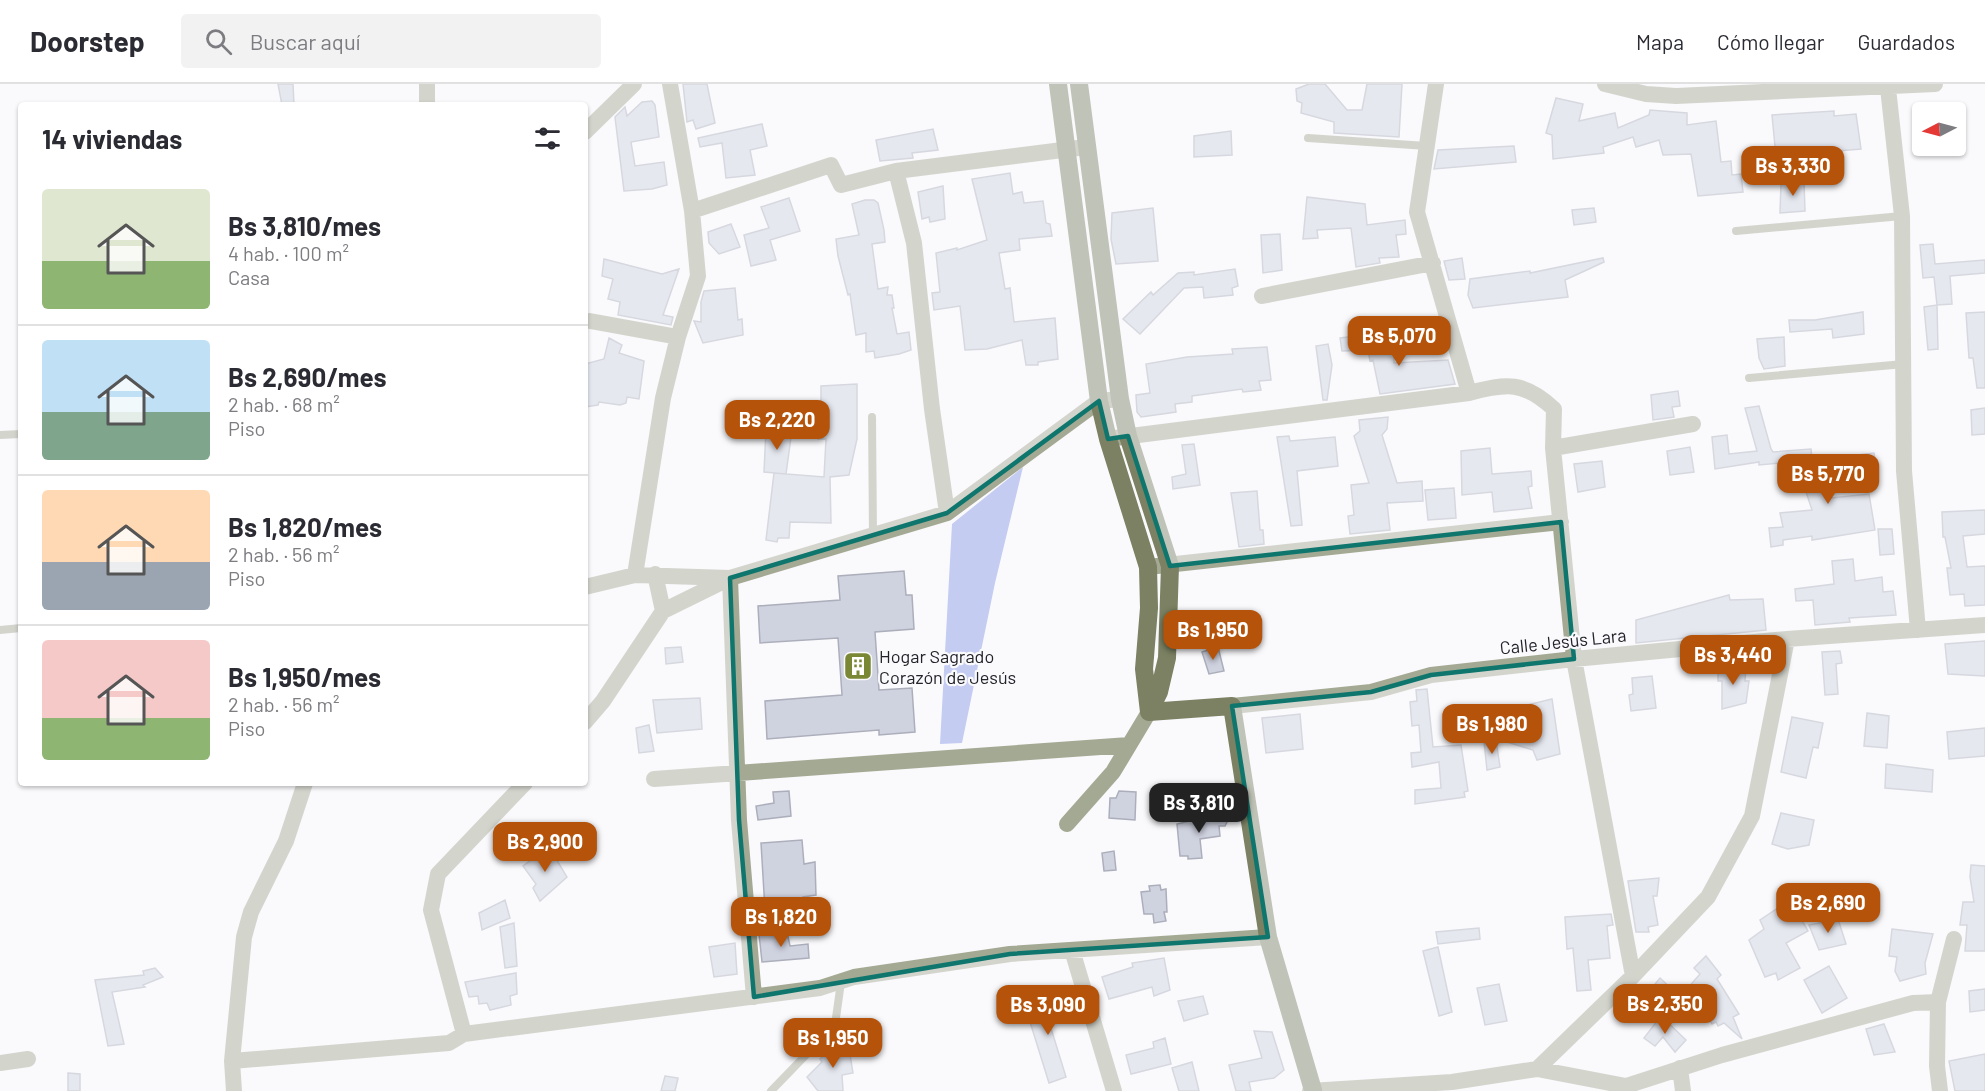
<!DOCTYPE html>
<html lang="es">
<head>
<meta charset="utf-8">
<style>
	body { margin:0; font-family:Barlow,sans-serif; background:#f2f2f3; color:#2b2b33; height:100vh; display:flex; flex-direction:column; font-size:22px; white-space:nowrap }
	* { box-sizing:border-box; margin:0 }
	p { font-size:20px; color:#7c7c81 }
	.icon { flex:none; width:33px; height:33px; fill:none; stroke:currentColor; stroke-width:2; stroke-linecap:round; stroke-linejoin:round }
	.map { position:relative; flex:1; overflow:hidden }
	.side { position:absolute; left:18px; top:18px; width:570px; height:684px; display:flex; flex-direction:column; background:#fff; border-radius:6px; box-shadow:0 2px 4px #0004 }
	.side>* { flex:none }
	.needle { width:39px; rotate:264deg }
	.tools { position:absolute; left:1912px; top:18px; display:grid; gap:12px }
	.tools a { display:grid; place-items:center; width:54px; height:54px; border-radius:6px; background:#fff; box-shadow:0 2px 4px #0004; font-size:30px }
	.price { position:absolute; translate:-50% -51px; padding:0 14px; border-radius:12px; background:#b45309; color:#fff; font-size:20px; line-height:39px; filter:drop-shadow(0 2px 3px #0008) }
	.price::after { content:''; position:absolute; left:50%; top:36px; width:18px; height:14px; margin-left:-9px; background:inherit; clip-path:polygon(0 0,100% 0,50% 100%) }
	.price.selected { background:#222; color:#fff }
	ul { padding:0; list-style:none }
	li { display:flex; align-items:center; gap:18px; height:150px; padding:0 24px }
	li+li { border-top:2px solid #e1e1e2 }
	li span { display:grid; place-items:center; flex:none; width:168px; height:120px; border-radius:6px; color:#555 }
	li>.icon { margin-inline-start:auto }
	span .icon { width:72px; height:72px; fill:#fffc; stroke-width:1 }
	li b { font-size:26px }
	h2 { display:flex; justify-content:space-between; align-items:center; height:72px; padding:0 24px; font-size:26px }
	header { display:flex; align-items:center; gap:36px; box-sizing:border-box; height:84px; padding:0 30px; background:#fff; border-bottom:2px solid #e1e1e2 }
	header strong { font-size:28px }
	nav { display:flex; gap:33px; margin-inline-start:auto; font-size:21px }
	.search { width:420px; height:54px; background:#f2f2f3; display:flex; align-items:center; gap:15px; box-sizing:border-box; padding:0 21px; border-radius:6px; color:#7c7c81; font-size:22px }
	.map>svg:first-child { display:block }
	.green { fill:#c4ccf1 }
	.building { fill:#cfd2df; stroke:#acafbb; stroke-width:1.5 }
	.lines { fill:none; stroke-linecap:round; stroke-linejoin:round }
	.lane { stroke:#a4a993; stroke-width:8 }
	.street { stroke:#a4a993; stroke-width:16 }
	.secondary { stroke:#7b8162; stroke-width:18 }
	.marked { fill:none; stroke:#0f766e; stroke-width:4.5; stroke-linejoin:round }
	.labels { text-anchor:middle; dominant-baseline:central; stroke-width:4.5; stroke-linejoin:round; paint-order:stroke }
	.street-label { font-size:18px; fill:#232429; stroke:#fafafd }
	.poi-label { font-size:18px; fill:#232429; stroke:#fafafd; text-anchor:start }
</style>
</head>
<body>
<header>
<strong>Doorstep</strong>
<div class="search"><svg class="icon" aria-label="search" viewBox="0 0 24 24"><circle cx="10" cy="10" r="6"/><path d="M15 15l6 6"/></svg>Buscar aquí</div>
<nav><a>Mapa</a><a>Cómo llegar</a><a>Guardados</a></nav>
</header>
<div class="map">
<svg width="1985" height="1007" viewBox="0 0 1985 1007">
	<rect width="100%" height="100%" fill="#fafafd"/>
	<path class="green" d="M1023 383 995 499 962 659 940 660 952 440Z"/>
	<path class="building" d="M278 0H293L294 21H282Z
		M683 0H707L715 39 696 45 693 36 687 38Z
		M1309 0H1325L1347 26H1362L1367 0H1402L1399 53 1334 49V38L1301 29 1302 19 1297 17 1296 5Z
		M1556 14 1583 20 1579 37 1615 29 1618 44 1649 31 1650 26 1687 29V41L1716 37 1721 78 1731 77 1732 91 1741 90 1743 108 1698 112 1691 70 1663 71 1659 56 1636 63 1633 53 1603 63 1604 69 1553 75 1552 51 1546 49Z
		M652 17 655 21 659 53 631 58 635 82 664 78 667 101 652 105 624 107 615 33 625 23 627 32 642 18Z
		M1834 27V32L1856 30 1861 65 1837 67V72L1817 74V71L1776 73 1772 31Z
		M762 40 767 62 750 66 755 91 726 94 722 59 700 63 698 54Z
		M933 45 938 66 912 69 913 74 880 77 876 56Z
		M1231 47 1232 71 1194 73V52Z
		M1514 62 1516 78 1434 85 1438 66Z
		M1010 89 1013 110 1022 108 1024 119 1043 117 1046 139 1050 140 1052 152 1019 155 1020 166 999 169 1005 205 1010 204 1014 238 1055 234 1058 275 1038 278V281H1026L1022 256 987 265 965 266 960 222 934 226 932 209 940 208 936 169 957 164V166L987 156 972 95Z
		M1804 97 1805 127 1780 129 1781 100Z
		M943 102 945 135 930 138 929 133 922 135 918 108Z
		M1307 113 1365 120 1367 141 1405 136 1406 150 1396 151 1399 173 1379 174 1380 179 1356 183 1351 144 1317 146 1318 154 1303 155Z
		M789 114 800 147 770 156 776 176 751 182 744 151 769 144 761 123Z
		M865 116H874L878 119 884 146 885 158 872 160 878 205 888 203 887 211H892L894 224H892L897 250 909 248 911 266 899 270 875 274 874 267 866 268V249L856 251 850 210 848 211 838 172 836 155 859 151 852 120Z
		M1153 124 1158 177 1116 180 1111 155 1112 129Z
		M1594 124 1596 138 1574 141 1572 126Z
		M731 140 740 163 719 170 709 159 708 148Z
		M1280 150 1282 186 1263 189 1261 151Z
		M1933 160 1935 180 1985 176V189L1950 192 1952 220 1937 221 1934 193 1923 194 1920 161Z
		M1462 174 1465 195 1449 196 1444 177Z
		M1603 174 1604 178 1565 196 1568 213 1473 224 1468 211 1470 195 1530 187V189Z
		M604 175 662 190 679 185 663 231 673 233 671 241 618 231 620 218 608 215 613 195 602 192Z
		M1235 185 1238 202 1232 204 1233 211 1204 214 1203 203 1184 204 1140 250 1123 235 1151 208 1153 211 1178 189 1194 188V191Z
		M735 204 738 236 742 235 743 251 703 259 694 237 701 238V218L704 207Z
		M1937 221 1938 265 1928 266 1924 223Z
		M1863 228 1864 250 1833 254 1832 245 1790 248 1789 236H1815Z
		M1985 228V304H1977L1973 274H1969L1966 229Z
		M1382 249 1383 262 1394 261V279L1448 276 1455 300 1380 310 1373 276 1370 277 1368 266 1342 267 1340 254Z
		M1784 253 1785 282 1764 285 1759 274 1757 255Z
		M609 254 622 261 619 269 644 277 639 315 627 313 626 319 620 321 599 318 598 321 585 323V280L604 275Z
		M1328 260 1332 281 1327 316H1323L1316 262Z
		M1267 263 1271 296 1259 297 1261 306 1243 308 1242 305 1192 312V318L1175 320 1176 328 1141 333 1137 328 1136 311 1150 309 1146 280 1187 273 1233 270 1232 265Z
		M857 300V355L849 391 830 393 831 439 790 438 789 454H778L777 458 766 456 774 389 824 393 826 355H818V324H821V302Z
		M1678 307 1680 322 1672 323 1674 333 1653 336 1651 311Z
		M1759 322 1771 365 1773 368 1811 365 1812 376 1759 381V378L1715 385 1712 353 1727 351 1729 370 1757 367 1745 324Z
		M1985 324V350L1972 351 1971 326Z
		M1388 333 1387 345 1382 351 1397 399 1422 397 1423 417 1387 419 1390 446 1350 450 1348 432 1354 431 1351 401 1369 399 1354 352 1360 347 1359 336Z
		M766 345 792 346 786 390 764 388Z
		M1289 352 1290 357 1335 353 1338 382 1297 387 1302 441 1291 442 1277 353Z
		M1194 360 1200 401 1173 405 1172 393 1186 390 1182 361Z
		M1690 363 1694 388 1670 391 1667 367Z
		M1490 364 1492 390 1531 387 1532 402 1528 403 1532 424 1494 428 1492 408 1462 411 1461 367Z
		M1874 369 1876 382 1833 386 1831 414 1869 410 1875 446 1812 456V452L1783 456V461L1771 463 1769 444 1783 443 1780 429 1812 426 1806 408V377Z
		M1602 377 1605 403 1578 408 1574 380Z
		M1454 404 1456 434 1428 436 1425 406Z
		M1257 407 1260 446H1263L1264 460 1239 463 1231 409Z
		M1985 426V450L1963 452 1967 483 1985 482V521L1965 522 1964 510 1950 511 1947 484H1951L1945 453H1943L1942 428Z
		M1878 445H1892L1894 470 1880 471Z
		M1853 475 1855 497 1882 493 1883 508 1893 507 1896 531 1849 534 1850 538 1815 541 1813 516 1796 517 1795 505 1834 500 1832 477Z
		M904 487 906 511H912L914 545 875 548 879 606 912 604 915 648 879 651V646L767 655 765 617 842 611 838 554 760 559 758 522 840 516 838 492Z
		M1729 511 1730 516 1763 515 1766 546 1636 559V536Z
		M1985 557V592L1948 590 1945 560Z
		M681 563 683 578 666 580 665 564Z
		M1218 563 1224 587 1209 590 1202 568Z
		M1840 567 1842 579 1836 580 1838 610 1825 611 1822 568Z
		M1746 582 1745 597H1749L1746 619 1722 625V597H1718V584Z
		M1652 592 1656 624 1631 627 1629 611 1633 610 1632 594Z
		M1427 605 1433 663 1461 661 1468 707 1464 708 1465 713 1415 720V706L1441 704 1439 678 1412 683 1411 669 1421 668 1419 641 1412 642 1410 618 1417 617 1416 606Z
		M700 614 702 645 657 649 653 616Z
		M1552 615 1560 670 1537 676 1533 666 1507 658 1531 655 1523 622Z
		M1867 629 1889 632 1887 664 1864 662Z
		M1300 630 1303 665 1266 669 1262 634Z
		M1792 633 1823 639 1818 664 1813 663 1806 694 1781 688Z
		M649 641 654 667 639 669 636 644Z
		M1985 644V672L1949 675 1947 648Z
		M1496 656 1500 683 1487 686 1484 657Z
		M1886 680 1933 686 1932 708 1885 704Z
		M789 707 791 732 758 736 756 722 774 719 773 708Z
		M1119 707 1136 708 1135 736 1109 734 1110 714H1116Z
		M1227 728 1228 736 1225 742H1219L1220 752 1200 755 1202 774 1188 775V772H1180L1177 740Z
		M1781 729 1814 736 1809 761 1788 765 1772 760Z
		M802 756 804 780 815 778 816 811 803 813 804 821 765 826 761 759Z
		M549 763 567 793 540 817 533 804 536 800 523 782Z
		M1114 767 1116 786 1104 787 1102 769Z
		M1971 781 1985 782V867H1965L1967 841H1960L1963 818H1974L1970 793Z
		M1659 794 1657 812H1653L1658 841 1648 843 1649 848H1636L1628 797Z
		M1160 801 1161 806 1166 805 1167 828H1164L1166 837 1154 839 1153 830H1144L1141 808 1150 807 1149 802Z
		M505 816 510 834 482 846 479 829Z
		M1790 816 1808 847 1786 859 1800 884 1778 896 1776 889 1765 893 1749 856 1764 845 1760 836Z
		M1611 830 1613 841 1607 842 1610 874 1588 876 1591 906 1577 907 1573 864 1567 865 1565 833Z
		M1838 835 1846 860 1819 866 1809 841Z
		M514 839 517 882 505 884 500 843Z
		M1479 844 1480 855 1438 860 1436 848Z
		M1892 845 1933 850 1925 879 1926 890 1900 897 1895 887 1897 873 1889 872Z
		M787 848 790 862 808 860 809 874 762 878 759 850Z
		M735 859 737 890 714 893 709 863Z
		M1438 863 1452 928 1439 932 1423 867Z
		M1706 872 1721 891 1717 895 1739 930 1733 933 1742 955 1724 939 1718 942 1716 938 1712 940 1702 923 1695 930 1680 913 1700 890 1694 884Z
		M1164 874 1170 906 1154 912 1152 903 1109 915 1102 893 1133 883 1132 879Z
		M1829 882 1847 914 1822 929 1804 896Z
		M155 884 163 893 143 901 145 903 112 908 124 960 108 962 95 896 144 891 143 887Z
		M516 889 517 910 510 912 511 921 490 926 487 919 479 920 478 912 469 913 465 898Z
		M1660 894 1680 913 1666 930 1646 911Z
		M1499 900 1507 937 1485 941 1477 904Z
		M1985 905V926L1970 928 1969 907Z
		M1203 912 1208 930 1184 937 1178 917Z
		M1059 913 1065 931 1062 932 1063 937 1050 941 1066 993 1049 999 1026 925Z
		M1661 932 1686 956 1675 968 1663 953 1655 962 1644 954Z
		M1884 940 1895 968 1874 971 1866 945Z
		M1254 947 1272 948 1284 986 1274 994 1249 998 1251 1007H1236L1229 981 1262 974Z
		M847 952 853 989 842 991 843 1007H818L807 993 822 978 820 975Z
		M1165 954 1171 980 1131 990 1126 971 1154 964 1153 958Z
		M1985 970V1007H1955L1949 977Z
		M1192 978 1199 1007H1179L1172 984Z
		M68 989 80 990V1007H68Z
		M665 992 678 994 675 1007H661Z"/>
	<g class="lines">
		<path class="lane" d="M1308 54 1427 62
			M1736 147 1902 132
			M1749 294 1904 280
			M872 333 873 452
			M0 351 21 350
			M0 546 21 544
			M771 1007 835 941 841 898"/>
		<path class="street" d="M1436 0 1417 128 1469 309
			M1605 0 1646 10 1676 12 1935 0
			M1888 4 1902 132 1904 387 1918 546
			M427 21V0
			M585 48 634 0
			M896 87 914 159 932 325 947 429
			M692 127 831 81 841 101 896 87 1086 63
			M1262 212 1433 179
			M590 237 678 253
			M1115 354 1469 309C1507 299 1524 297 1554 325L1553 364 1574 575 1633 892
			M1553 364 1693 340
			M1148 483 1561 438
			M635 491 663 314 678 253 698 192 692 127 670 0
			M585 503 635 491 730 494 739 736 754 913
			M663 527 730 494 947 429 1099 317 1120 315
			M1232 622 1371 608 1431 591 1574 575 1787 555 1985 541
			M585 638 603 617 663 527 655 490
			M654 695 1129 661
			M1067 740 1113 688 1149 628
			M1072 866 1114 1007
			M464 950 431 826 438 790 525 699
			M232 977 449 959 464 950 820 904 854 893 1010 870 1268 853
			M0 979 28 975
			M1680 984 1683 1007
			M1537 985 1626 1002 1722 971 1913 919 1938 918
			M234 1007 232 977 244 853 251 828 286 757 305 699
			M1310 1007 1452 998 1537 985 1633 892 1708 813 1752 732 1787 555
			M1940 1007 1937 982 1938 918 1954 855"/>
		<path class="secondary" d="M1058 0 1099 317 1108 355 1148 483 1149 524 1144 585 1149 628
			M1079 0 1120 315 1128 352 1170 482 1167 574 1159 608 1149 628
			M1149 628 1232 622 1268 853 1313 1006"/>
	</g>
	<path d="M0 0H1985V1007H0ZM1099 317 1108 355 1128 352 1170 482 1561 438 1574 575 1431 591 1371 608 1232 622 1268 853 1010 870 754 913 739 736 730 494 947 429Z" fill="#fafafd" fill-opacity=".55" fill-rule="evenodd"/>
	<path class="marked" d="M1099 317 1108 355 1128 352 1170 482 1561 438 1574 575 1431 591 1371 608 1232 622 1268 853 1010 870 754 913 739 736 730 494 947 429Z"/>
	<defs>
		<g id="building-square" transform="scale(1.5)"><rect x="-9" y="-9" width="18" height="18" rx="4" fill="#7a8735" stroke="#fafafd"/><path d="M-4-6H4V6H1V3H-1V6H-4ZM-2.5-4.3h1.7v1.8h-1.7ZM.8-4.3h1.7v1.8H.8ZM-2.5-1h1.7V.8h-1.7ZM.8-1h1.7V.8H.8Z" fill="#fff"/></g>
	</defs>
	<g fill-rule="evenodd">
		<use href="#building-square" x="858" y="582"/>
	</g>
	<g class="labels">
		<g class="street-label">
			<text transform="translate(1563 557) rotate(-6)">Calle Jesús Lara</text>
		</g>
		<g class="poi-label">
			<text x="879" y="572">Hogar Sagrado<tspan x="879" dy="21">Corazón de Jesús</tspan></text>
		</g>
	</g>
</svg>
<div class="tools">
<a><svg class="needle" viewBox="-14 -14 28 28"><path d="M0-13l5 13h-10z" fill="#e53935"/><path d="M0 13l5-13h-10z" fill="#7c7c81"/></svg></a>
</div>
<b class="price" style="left:1793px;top:113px">Bs 3,330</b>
<b class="price" style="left:1399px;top:283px">Bs 5,070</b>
<b class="price" style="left:777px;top:367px">Bs 2,220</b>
<b class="price" style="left:1828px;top:421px">Bs 5,770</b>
<b class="price" style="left:1213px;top:577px">Bs 1,950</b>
<b class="price" style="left:1733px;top:602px">Bs 3,440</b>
<b class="price" style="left:1492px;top:671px">Bs 1,980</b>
<b class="price selected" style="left:1199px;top:750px">Bs 3,810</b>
<b class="price" style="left:545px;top:789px">Bs 2,900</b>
<b class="price" style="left:1828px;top:850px">Bs 2,690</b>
<b class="price" style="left:781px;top:864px">Bs 1,820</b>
<b class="price" style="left:1665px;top:951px">Bs 2,350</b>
<b class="price" style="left:1048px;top:952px">Bs 3,090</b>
<b class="price" style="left:833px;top:985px">Bs 1,950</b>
<section class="side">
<h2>14 viviendas<svg class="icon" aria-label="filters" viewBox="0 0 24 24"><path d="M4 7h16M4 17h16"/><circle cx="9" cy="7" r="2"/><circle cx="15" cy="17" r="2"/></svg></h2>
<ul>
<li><span style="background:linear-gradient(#dfe7d0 60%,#8fb573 0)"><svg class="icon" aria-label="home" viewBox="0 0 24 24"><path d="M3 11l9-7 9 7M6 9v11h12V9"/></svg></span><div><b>Bs 3,810/mes</b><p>4 hab. · 100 m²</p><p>Casa</p></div></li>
<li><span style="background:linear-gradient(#bfe0f5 60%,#7fa58c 0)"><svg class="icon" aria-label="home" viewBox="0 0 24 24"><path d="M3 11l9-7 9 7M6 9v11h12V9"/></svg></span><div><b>Bs 2,690/mes</b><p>2 hab. · 68 m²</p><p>Piso</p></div></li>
<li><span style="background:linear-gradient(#ffd9b3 60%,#9aa5b1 0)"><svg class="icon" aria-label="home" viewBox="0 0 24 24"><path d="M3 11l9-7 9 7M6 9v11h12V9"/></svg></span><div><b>Bs 1,820/mes</b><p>2 hab. · 56 m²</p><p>Piso</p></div></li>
<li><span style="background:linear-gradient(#f6c9c9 65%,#8fb573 0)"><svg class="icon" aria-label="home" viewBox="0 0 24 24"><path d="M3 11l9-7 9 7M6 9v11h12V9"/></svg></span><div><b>Bs 1,950/mes</b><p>2 hab. · 56 m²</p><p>Piso</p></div></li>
</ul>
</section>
</div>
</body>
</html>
